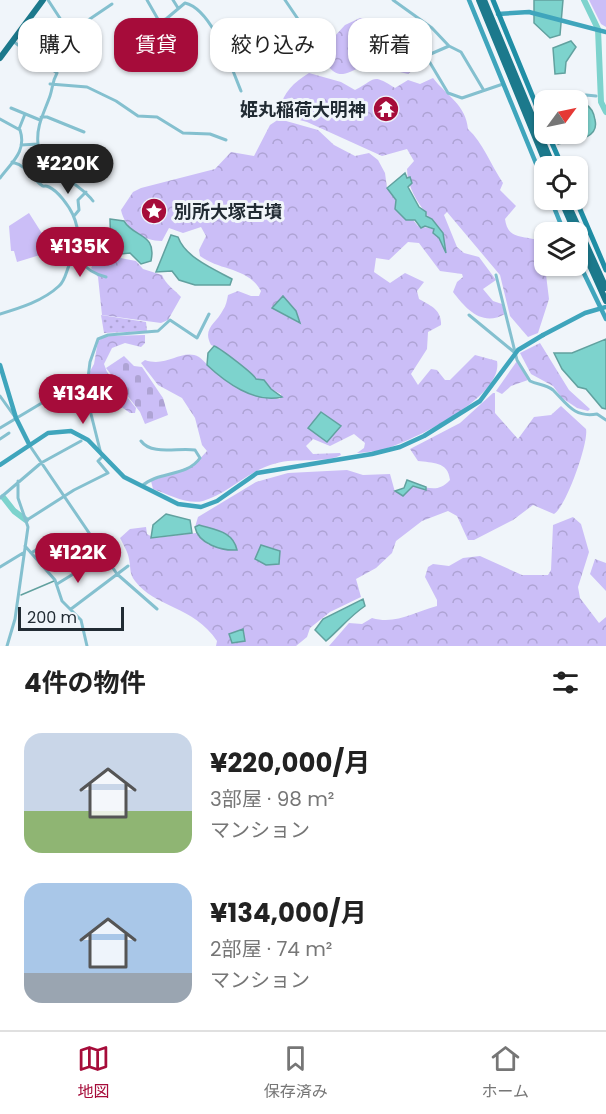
<!DOCTYPE html>
<html lang="ja">
<head>
<meta charset="utf-8">
<style>
	body { margin:0; font-family:Poppins,"Noto Sans JP",sans-serif; background:#f2f2f2; color:#222; height:100vh; display:flex; flex-direction:column; font-size:22px; white-space:nowrap }
	* { box-sizing:border-box; margin:0 }
	p { font-size:20px; color:#767676 }
	.icon { flex:none; width:33px; height:33px; fill:none; stroke:currentColor; stroke-width:2; stroke-linecap:round; stroke-linejoin:round }
	.map { position:relative; height:646px; overflow:hidden }
	.side { display:flex; flex-direction:column; background:#fff; flex:1 }
	.side>* { flex:none }
	.banner { position:absolute; left:18px; top:18px; width:570px; height:54px; display:flex; gap:12px }
	.needle { width:39px; rotate:57deg }
	.buttons { position:absolute; left:534px; top:90px; display:grid; gap:12px }
	.buttons a { display:grid; place-items:center; width:54px; height:54px; border-radius:12px; background:#fff; box-shadow:0 2px 4px #0004; font-size:30px }
	.scale { position:absolute; left:18px; bottom:15px; width:106px; box-sizing:border-box; padding-left:6px; border:3px solid #212b33; border-top:0; font-size:16px; line-height:21px; white-space:nowrap; color:#212b33; -webkit-text-stroke:4px #f0f5fa; paint-order:stroke }
	.price { position:absolute; translate:-50% -51px; padding:0 14px; border-radius:21px; background:#a60c3a; color:#fff; font-size:20px; line-height:39px; filter:drop-shadow(0 2px 3px #0008) }
	.price::after { content:''; position:absolute; left:50%; top:36px; width:18px; height:14px; margin-left:-9px; background:inherit; clip-path:polygon(0 0,100% 0,50% 100%) }
	.price.on { background:#222; color:#fff }
	ul { padding:0; list-style:none }
	li { display:flex; align-items:center; gap:18px; height:150px; padding:0 24px }
	li span { display:grid; place-items:center; flex:none; width:168px; height:120px; border-radius:18px; color:#555 }
	li>.icon { margin-inline-start:auto }
	span .icon { width:72px; height:72px; fill:#fffc; stroke-width:1 }
	li b { font-size:26px }
	h2 { display:flex; justify-content:space-between; align-items:center; height:72px; padding:0 24px; font-size:26px }
	.chip { padding:0 21px; border-radius:18px; background:#fff; box-shadow:0 2px 4px #0004; font-size:21px; line-height:54px }
	.chip.on { background:#a60c3a; color:#fff }
	.tabs { display:flex; justify-content:space-around; align-items:center; height:84px; border-top:2px solid #e0e0e0; background:#fff; font-size:16px; color:#767676 }
	.tabs a { display:grid; justify-items:center; gap:3px }
	.tabs .on { color:#a60c3a }
	.map>svg:first-child { display:block }
	.grass { fill:#cbbef7 }
	.forest { fill:url(#forest-crowns); fill-rule:evenodd }
	.cemetery { fill:url(#cemetery-stones) }
	.park { fill:url(#park-dots) }
	.water { fill:#7dd3cd; stroke:#61a19f; stroke-width:1.5 }
	.lines { fill:none; stroke-linecap:round; stroke-linejoin:round }
	.stream { stroke:#61a19f; stroke-width:1.5 }
	.river { stroke:#7dd3cd; stroke-width:6 }
	.street { stroke:#84c0cf; stroke-width:3 }
	.secondary { stroke:#3fa5bc; stroke-width:4.5 }
	.primary { stroke:#208ea5; stroke-width:5 }
	.highway { stroke:#1c798c; stroke-width:6 }
	.secondary-bridge { stroke:#3fa5bc; stroke-width:4.5 }
	.labels { text-anchor:middle; dominant-baseline:central; stroke-width:6; stroke-linejoin:round; paint-order:stroke }
	.poi-label { font-size:18px; font-weight:bold; fill:#212b33; stroke:#f0f5fa; text-anchor:end }
</style>
</head>
<body>
<div class="map">
<svg width="606" height="646" viewBox="0 0 606 646">
	<defs>
		<pattern id="forest-crowns" width="20" height="18" patternUnits="userSpaceOnUse" patternTransform="scale(1.5)"><rect width="20" height="18" fill="#cbbef7"/><path d="M2 6a3 3 0 1 1 6 0M12 15a3 3 0 1 1 6 0" fill="none" stroke="#aea3d4"/></pattern>
		<pattern id="cemetery-stones" width="16" height="16" patternUnits="userSpaceOnUse" patternTransform="scale(1.5)"><rect width="16" height="16" fill="#cbbef7"/><path d="M2 7V4a2 2 0 0 1 4 0v3zM10 15v-3a2 2 0 0 1 4 0v3z" fill="#aea3d4"/></pattern>
		<pattern id="park-dots" width="8" height="8" patternUnits="userSpaceOnUse" patternTransform="scale(1.5)"><rect width="8" height="8" fill="#cbbef7"/><path d="M2 2h.1M6 6h.1" fill="none" stroke="#aea3d4" stroke-width="1.8" stroke-linecap="round"/></pattern>
	</defs>
	<rect width="100%" height="100%" fill="#f0f5fa"/>
	<path class="grass" d="M589 0H606V27L601 24Z
		M29 213 50 246 40 255 17 262 14 251H11L9 226Z"/>
	<path class="forest" d="M360 18 376 21 394 41 419 52 425 60 408 74 400 72 375 46 362 58 364 63 363 68C355 68 350 73 343 74 331 75 323 60 322 50L345 25Z
		M309 73 341 82 355 90C377 79 371 73 395 88L408 80 420 84 433 78C447 96 466 105 468 129 483 143 491 165 503 183L500 190 516 206 505 219C508 242 526 234 542 242L549 299 538 333 528 337 510 316 500 275 447 212 444 215 457 247 464 253 479 257 496 280 483 289 493 301 502 304 505 314C482 327 466 309 453 292L457 282 463 277 462 274 440 271 419 243 408 242 389 260 376 258 374 272 390 283 405 273 424 282 417 291 419 299C429 305 442 309 441 325L428 332 427 349 411 374 418 385 431 369 437 370 445 380H450L475 355 497 361C504 397 414 440 385 449 376 452 366 452 357 453L364 448 365 443 354 434 330 446 313 439 306 446 313 454 340 453 341 455C328 463 294 458 277 463 248 470 228 494 203 501 187 505 168 494 153 489L151 481 194 465 207 451 202 445 195 418 182 398 158 385 141 363 145 360C167 368 182 348 199 357 205 361 210 369 216 373 234 389 256 396 280 399L281 394 271 389 264 380 256 379C253 373 219 348 211 345 202 328 216 324 223 310 226 306 227 300 228 295L238 291 251 296H259L261 291C248 267 220 271 200 256L199 250 206 236 201 227 183 233 169 228 162 241C143 241 125 229 121 210L133 192 141 188 215 169 231 152 254 156 270 125 279 119 318 130 334 145 355 156 369 153 378 160 385 173 387 188 418 226 434 229 446 251C445 225 408 206 407 169L414 161 407 149 382 156 307 122 285 116 279 110C284 92 293 83 309 73ZM283 296 296 311 299 323 272 308Z
		M110 256 136 261 143 269 162 275C166 285 174 289 181 297L168 320 161 323 102 315 98 277 91 268 95 261Z
		M145 335V343L141 347 125 343 112 348 104 364 107 372 136 408 135 413H130L116 403 90 398 82 386 94 364 98 341 107 336Z
		M540 343 569 390 590 409 588 411 577 408 562 398 553 386 531 374 520 353Z
		M517 361 528 380 511 386 502 394 496 391Z
		M493 393H495V413L518 439 534 417 551 415 561 406 586 429C589 442 566 507 554 514L533 505 513 520 474 540H468L457 516 448 511 422 521 396 541 392 553 376 568 356 579 361 597 330 612 310 628 307 637 296 646H216L217 641C194 606 154 607 135 581 129 573 131 568 129 559 128 552 123 544 120 538L130 529 146 527 147 534 154 538 196 533 209 545 211 529 195 527 198 517 256 482 288 473 347 470 363 475 390 474 395 492C401 490 409 486 414 486 430 487 438 493 450 480 448 461 432 463 418 461L410 449 460 423Z
		M573 517 581 524 589 552 578 587 580 598 599 623 606 617V646H329L349 623 362 624 372 618C396 625 414 612 437 606V600L425 577 428 567 433 564 449 566 463 558 480 556 522 575H548L551 570 553 525Z
		M595 559 606 563V591L590 574Z"/>
	<path class="cemetery" d="M124 356 134 366 142 367 163 398 168 415 145 424 140 412 106 368Z"/>
	<path class="park" d="M101 315 146 322 147 331 104 333Z"/>
	<path class="water" d="M534 0H563L560 35 550 38 534 23Z
		M34 28 56 49 61 61 58 65 50 64 22 44Z
		M571 41 576 47 566 62 565 73 555 74 553 48Z
		M585 104C591 107 594 113 595 120 600 140 571 141 558 144L553 134H578V106Z
		M405 173 407 178 410 177 412 183 408 187 419 207 426 212V216L432 219 443 233 446 253 439 238 433 233 434 229 425 226 421 228 415 220H406L395 209 396 200 387 188Z
		M110 219 124 221C134 238 157 233 151 261L141 264 130 253 111 255Z
		M171 235 178 237C185 257 213 269 232 279L230 285H195L179 280 172 271 156 272Z
		M283 296 296 311 300 323 272 308Z
		M606 339V409L602 408 586 389 578 387 562 369 554 353H572Z
		M214 346C220 348 254 374 256 379L264 380 271 389 282 397C255 404 225 382 207 365L208 353Z
		M321 412 341 426 327 442 308 428Z
		M407 480 426 487V490L413 486 403 496 395 491 404 488Z
		M166 514 190 520 192 533 151 538 153 525Z
		M199 525C215 530 233 531 237 550 222 551 198 544 195 527Z
		M261 545 280 551 279 564 266 565 255 559Z
		M363 599 365 606C350 616 339 630 326 641L315 630 323 619Z
		M243 629 245 641 232 643 229 634Z"/>
	<g class="lines">
		<path class="stream" d="M21 595 54 581"/>
		<path class="river" d="M584 0 598 29 601 102 606 112
			M3 497 14 511 26 520"/>
		<path class="street" d="M48 0 67 29H75L112 4
			M147 0 159 21 166 19 185 3C212 9 231 67 241 91
			M173 0 178 8
			M285 0 321 53
			M393 0 432 28 449 46 461 52 483 89
			M14 42 57 73C52 82 53 87 50 96 44 113 36 126 38 144L21 145
			M449 46 426 56 448 93 462 98 503 84
			M50 84 87 87 116 101 138 116 157 117 183 133 210 134 226 140
			M572 100 586 95 596 96
			M11 108 40 120
			M41 117H47L84 132
			M0 119 20 130C27 151 12 162 0 178
			M19 129 25 114
			M37 146 41 160 50 165H59C65 182 83 187 93 201
			M12 162C27 166 29 175 40 184 46 189 42 184 49 187 58 191 69 206 73 215 87 244 66 266 106 277
			M74 216 79 210 78 200 86 192
			M496 275 517 360 530 381C538 385 546 384 553 390 567 404 574 418 597 414L606 420
			M0 314C20 308 43 301 59 286 69 277 65 261 79 255
			M469 315 514 352
			M67 388 86 394
			M0 396 15 417
			M0 428 87 376
			M0 439 9 433
			M141 441C152 456 179 447 195 450L200 458C187 477 158 471 142 486
			M30 446 117 574 157 609
			M101 454 86 394 90 362 98 339 108 335 158 331 170 320 197 338 209 314
			M0 498 41 463 81 441
			M27 520 74 490 108 473 98 461 102 457
			M25 546 55 580 62 601 81 620 87 646
			M31 553 49 542
			M0 567 23 553
			M57 584 88 565
			M71 609 128 566
			M7 646 15 619 28 527 18 498V481"/>
		<path class="secondary" d="M469 0 544 183
			M498 14 529 12 606 32
			M551 200 564 232
			M578 261 606 319
			M0 365 16 418 29 444
			M0 465 48 433 71 431 88 440 124 477 178 504 201 507 217 501 257 473 372 454 400 447 424 436 480 401 518 350 543 335"/>
		<path class="primary" d="M493 0 544 124
			M548 134 562 166
			M576 200 606 270"/>
		<path class="highway" d="M479 0 547 166
			M484 0 553 166
			M0 58 43 0
			M561 200 575 232
			M566 200 606 288
			M578 239 606 301"/>
		<path class="secondary-bridge" d="M543 335 585 313 606 307"/>
	</g>
	<defs>
		<g id="temple-disc" transform="scale(1.35)"><circle r="9.5" fill="#a60c3a" stroke="#f0f5fa"/><path d="M0-6L5-2H3V0L6.5 2.5H4V6H1.5V3h-3V6H-4V2.5H-6.5L-3 0V-2H-5Z" fill="#fff"/></g>
		<g id="sight-disc" transform="scale(1.35)"><circle r="9.5" fill="#a60c3a" stroke="#f0f5fa"/><path d="M0-6L1.8-2.2L6-1.7L2.9 1.2L3.7 5.4L0 3.3L-3.7 5.4L-2.9 1.2L-6-1.7L-1.8-2.2Z" fill="#fff"/></g>
	</defs>
	<g fill-rule="evenodd">
		<use href="#temple-disc" x="386" y="109"/>
		<use href="#sight-disc" x="154" y="211"/>
	</g>
	<g class="labels">
		<g class="poi-label">
			<text x="366" y="109">姫丸稲荷大明神</text>
			<text x="174" y="211" text-anchor="start">別所大塚古墳</text>
		</g>
	</g>
</svg>
<div class="buttons">
<a><svg class="needle" viewBox="-14 -14 28 28"><path d="M0-13l5 13h-10z" fill="#e53935"/><path d="M0 13l5-13h-10z" fill="#767676"/></svg></a>
<a><svg class="icon" aria-label="locate" viewBox="0 0 24 24"><circle cx="12" cy="12" r="6"/><path d="M12 2v4M12 18v4M2 12h4M18 12h4"/></svg></a>
<a><svg class="icon" aria-label="layers" viewBox="0 0 24 24"><path d="M12 4l9 5-9 5-9-5zM3 14l9 5 9-5"/></svg></a>
</div>
<div class="scale">200 m</div>
<b class="price on" style="left:68px;top:195px">¥220K</b>
<b class="price" style="left:80px;top:278px">¥135K</b>
<b class="price" style="left:83px;top:425px">¥134K</b>
<b class="price" style="left:78px;top:584px">¥122K</b>
<div class="banner">
<a class="chip">購入</a>
<a class="chip on">賃貸</a>
<a class="chip">絞り込み</a>
<a class="chip">新着</a>
</div>
</div>
<section class="side">
<h2>4件の物件<svg class="icon" aria-label="filters" viewBox="0 0 24 24"><path d="M4 7h16M4 17h16"/><circle cx="9" cy="7" r="2"/><circle cx="15" cy="17" r="2"/></svg></h2>
<ul>
<li><span style="background:linear-gradient(#c9d6e8 65%,#8fb573 0)"><svg class="icon" aria-label="home" viewBox="0 0 24 24"><path d="M3 11l9-7 9 7M6 9v11h12V9"/></svg></span><div><b>¥220,000/月</b><p>3部屋 · 98 m²</p><p>マンション</p></div></li>
<li><span style="background:linear-gradient(#a9c7e8 75%,#9aa5b1 0)"><svg class="icon" aria-label="home" viewBox="0 0 24 24"><path d="M3 11l9-7 9 7M6 9v11h12V9"/></svg></span><div><b>¥134,000/月</b><p>2部屋 · 74 m²</p><p>マンション</p></div></li>
</ul>
</section>
<nav class="tabs">
<a class="on"><svg class="icon" aria-label="map" viewBox="0 0 24 24"><path d="M3 6l6-2 6 2 6-2v14l-6 2-6-2-6 2zM9 4v14M15 6v14"/></svg>地図</a>
<a><svg class="icon" aria-label="saved" viewBox="0 0 24 24"><path d="M7 4h10v16l-5-4-5 4z"/></svg>保存済み</a>
<a><svg class="icon" aria-label="home" viewBox="0 0 24 24"><path d="M3 11l9-7 9 7M6 9v11h12V9"/></svg>ホーム</a>
</nav>
</body>
</html>
